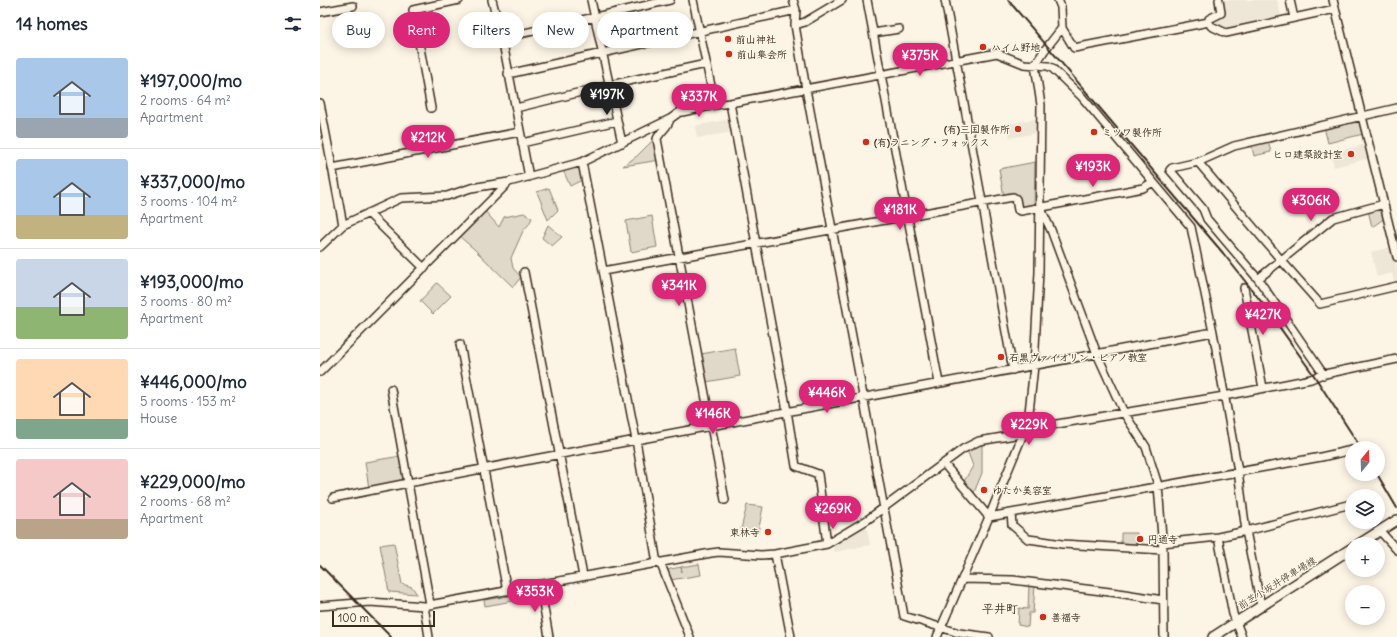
<!DOCTYPE html>
<html lang="en">
<head>
<meta charset="utf-8">
<style>
	body { margin:0; font-family:Delius,"Klee One",sans-serif; background:#f6f6f7; color:#1f2937; height:100vh; display:flex; flex-direction:column; font-size:15px; white-space:nowrap }
	* { box-sizing:border-box; margin:0 }
	p { font-size:13px; color:#747a83 }
	.icon { flex:none; width:22px; height:22px; fill:none; stroke:currentColor; stroke-width:2; stroke-linecap:round; stroke-linejoin:round }
	.map { position:relative; flex:1; overflow:hidden }
	.drawer { display:flex; flex-direction:column; background:#fff; width:320px }
	.drawer>* { flex:none }
	.banner { position:absolute; left:12px; top:12px; width:380px; height:36px; display:flex; gap:8px }
	.needle { width:26px; rotate:19deg }
	.tools { position:absolute; left:1025px; top:441px; display:grid; gap:8px }
	.tools a { display:grid; place-items:center; width:40px; height:40px; border-radius:50%; background:#fff; box-shadow:0 2px 10px #0003; font-size:20px }
	.scale { position:absolute; left:12px; bottom:10px; width:103px; box-sizing:border-box; padding-left:4px; border:2px solid #3b2a1e; border-top:0; font-size:11px; line-height:14px; white-space:nowrap; color:#3b2a1e; -webkit-text-stroke:3px #fcf5e5; paint-order:stroke }
	.price { position:absolute; translate:-50% -34px; padding:0 9px; border-radius:14px; background:#db2777; color:#fff; font-size:13px; line-height:26px; filter:drop-shadow(0 1px 2px #0008) }
	.price::after { content:''; position:absolute; left:50%; top:24px; width:12px; height:9px; margin-left:-6px; background:inherit; clip-path:polygon(0 0,100% 0,50% 100%) }
	.price.selected { background:#222; color:#fff }
	ul { padding:0; list-style:none }
	li { display:flex; align-items:center; gap:12px; height:100px; padding:0 16px }
	li+li { border-top:1px solid #e0e1e3 }
	li span { display:grid; place-items:center; flex:none; width:112px; height:80px; border-radius:4px; color:#555 }
	li>.icon { margin-inline-start:auto }
	span .icon { width:48px; height:48px; fill:#fffc; stroke-width:1 }
	li b { font-size:17px }
	h2 { display:flex; justify-content:space-between; align-items:center; height:48px; padding:0 16px; font-size:17px }
	.chip { padding:0 14px; border-radius:18px; background:#fff; box-shadow:0 2px 10px #0003; font-size:14px; line-height:36px }
	.chip.selected { background:#db2777; color:#fff }
	main { display:flex; flex:1; min-height:0 }
	.map>svg:first-child { display:block }
	.built { fill:#eee6d6 }
	.green { fill:#e0d8c8; stroke:#8e8173 }
	.lines { fill:none; stroke-linecap:round; stroke-linejoin:round }
	.minor-casing { stroke:#3b2a1e; stroke-width:10 }
	.major-casing { stroke:#3b2a1e; stroke-width:12 }
	.minor { stroke:#fcf5e5; stroke-width:7 }
	.major { stroke:#fcf5e5; stroke-width:9 }
	.rail { stroke:#3b2a1e; stroke-width:2 }
	.poi-dot { fill:#c8321e; stroke:#fcf5e5; stroke-width:1.5 }
	.labels { text-anchor:middle; dominant-baseline:central; stroke-width:3; stroke-linejoin:round; paint-order:stroke }
	.poi-label { font-size:10px; font-weight:bold; fill:#3b2a1e; stroke:#fcf5e5; text-anchor:start }
	.street-label { font-size:10px; fill:#3b2a1e; stroke:#fcf5e5 }
	.quarter-label { font-size:12px; font-weight:bold; fill:#3b2a1e; stroke:#fcf5e5 }
</style>
</head>
<body>
<main>
<section class="drawer">
<h2>14 homes<svg class="icon" aria-label="filters" viewBox="0 0 24 24"><path d="M4 7h16M4 17h16"/><circle cx="9" cy="7" r="2"/><circle cx="15" cy="17" r="2"/></svg></h2>
<ul>
<li><span style="background:linear-gradient(#a9c7e8 75%,#9aa5b1 0)"><svg class="icon" aria-label="home" viewBox="0 0 24 24"><path d="M3 11l9-7 9 7M6 9v11h12V9"/></svg></span><div><b>¥197,000/mo</b><p>2 rooms · 64 m²</p><p>Apartment</p></div></li>
<li><span style="background:linear-gradient(#a9c7e8 70%,#c2b280 0)"><svg class="icon" aria-label="home" viewBox="0 0 24 24"><path d="M3 11l9-7 9 7M6 9v11h12V9"/></svg></span><div><b>¥337,000/mo</b><p>3 rooms · 104 m²</p><p>Apartment</p></div></li>
<li><span style="background:linear-gradient(#c9d6e8 60%,#8fb573 0)"><svg class="icon" aria-label="home" viewBox="0 0 24 24"><path d="M3 11l9-7 9 7M6 9v11h12V9"/></svg></span><div><b>¥193,000/mo</b><p>3 rooms · 80 m²</p><p>Apartment</p></div></li>
<li><span style="background:linear-gradient(#ffd9b3 75%,#7fa58c 0)"><svg class="icon" aria-label="home" viewBox="0 0 24 24"><path d="M3 11l9-7 9 7M6 9v11h12V9"/></svg></span><div><b>¥446,000/mo</b><p>5 rooms · 153 m²</p><p>House</p></div></li>
<li><span style="background:linear-gradient(#f6c9c9 75%,#b9a48a 0)"><svg class="icon" aria-label="home" viewBox="0 0 24 24"><path d="M3 11l9-7 9 7M6 9v11h12V9"/></svg></span><div><b>¥229,000/mo</b><p>2 rooms · 68 m²</p><p>Apartment</p></div></li>
</ul>
</section>
<div class="map">
<svg width="1077" height="637" viewBox="0 0 1077 637">
	<rect width="100%" height="100%" fill="#fcf5e5"/>
	<filter id="ink" filterUnits="userSpaceOnUse"><feTurbulence type="fractalNoise" baseFrequency=".025" numOctaves="2"/><feDisplacementMap in="SourceGraphic" scale="8" xChannelSelector="R" yChannelSelector="G"/><feConvolveMatrix kernelMatrix="1 2 1 2 8 2 1 2 1" color-interpolation-filters="sRGB"/></filter>
	<g filter="url(#ink)">
		<path class="built" d="M903 0H957L962 19 907 31 895 26 894 20 905 16Z
			M410 119 413 132 377 138 375 126Z
			M716 119V133L690 138 687 124Z
			M1046 144 1050 158 1014 167 1010 153Z
			M1072 247 1077 269V284L1075 285 1072 273 1057 277 1051 252Z
			M546 523 550 545 514 552 512 545Z"/>
		<path class="green" d="M1039 118 1043 134 1008 143 1004 127Z
			M337 136 340 160 303 166 317 156Z
			M948 139 951 152 934 156 931 143Z
			M715 162 714 207 701 209 698 198 684 197 679 169Z
			M261 165 264 179 250 186 243 170Z
			M229 188 238 210 228 220 217 192Z
			M1062 206 1065 218 1052 227 1048 210Z
			M164 210 179 227 184 217 204 213 212 218 209 224 203 231 191 258 193 268 201 277 193 287 154 249 139 236Z
			M332 216 337 247 311 252 306 221Z
			M228 225 242 237 232 246 222 238Z
			M117 283 131 296 113 314 100 301Z
			M415 348 420 376 386 382 381 354Z
			M662 443V473L653 495 643 483 653 466 647 450Z
			M81 456 85 482 49 489 45 462Z
			M427 505 443 507 438 533 421 529Z
			M801 533H817L816 546 801 545Z
			M74 543 82 584 92 587 97 594 69 592 60 545Z
			M379 564 381 575 350 580 346 570 361 567 362 572 361 567Z
			M709 585H715L713 613H709L708 627 698 625 699 608 708 609Z
			M209 593 210 598 165 606 164 600Z"/>
		<g class="lines">
			<g class="minor-casing">
				<path id="minor" d="M172 0 182 38 209 177
					M271 0 302 143
					M373 0 395 105 410 103 467 411 476 466 498 474 507 544
					M473 0 476 10 475 25 486 89 584 616 639 633 669 637
					M547 0 619 383
					M625 0 693 370
					M738 0 741 7 742 28 754 48 889 22 891 26 906 33 1015 9
					M970 0 974 18
					M1013 0 1077 257
					M0 12 33 6
					M889 22V19L901 13 899 0
					M475 25 485 22 522 0
					M553 33 579 29
					M182 38 350 0
					M188 74 476 10
					M0 103 23 225
					M410 103 677 53 704 64 728 66 732 68 762 97 871 227 893 332 918 471 926 531 941 606
					M111 108 93 10 139 0
					M196 108 290 85 386 64
					M362 112 395 105
					M350 119C348 128 340 131 337 139L405 500
					M202 143 297 121
					M262 162 316 440 337 563
					M878 162 961 260 1000 304 1077 286
					M12 168 200 132
					M721 209 731 230 777 354 804 413 826 447 838 485 843 550 844 637
					M48 213 104 268
					M0 247 23 225 81 198 127 196 151 188 189 182 262 162 350 119 392 89
					M283 271 693 197 696 199 698 210 701 211 823 188 833 182
					M204 272 263 576
					M938 279 1013 218 1064 204
					M924 288 943 388
					M140 344 187 591
					M0 372 189 182
					M1004 375 938 279 887 219 883 209 850 170 852 168 878 162 914 146 1077 108
					M71 389 88 483C356 432 624 382 893 332
					M624 464 669 517
					M13 498 88 483 110 604
					M691 513 692 525 708 539 716 540 742 544 843 550
					M669 517 1001 457 1032 450
					M1060 531 1077 550
					M898 537 913 614 922 637
					M842 543 898 537 926 531 1031 504
					M455 554 471 637
					M340 562 370 637
					M642 579 693 580 798 593 843 600
					M220 585 229 637
					M0 606 50 602 104 606 391 553 399 552 441 555 455 554 507 544 547 520 643 449 659 441 695 435 713 428 725 426 904 396 991 379 1000 375 1077 359
					M104 606 109 637
					M617 637 669 517 708 422 714 366 719 272 721 105 715 65 724 51 742 28"/>
			</g>
			<g class="major-casing">
				<path id="major" d="M1039 544 1077 520
					M893 637 1032 548"/>
			</g>
			<use href="#minor" class="minor"/>
			<use href="#major" class="major"/>
			<path class="rail" d="M688 0 903 253 943 304 995 377 1041 448
				M1057 474 1077 508
				M0 565 71 637"/>
		</g>
	</g>
	<g class="poi-dot">
		<circle cx="408" cy="39" r="4"/>
		<circle cx="663" cy="47" r="4"/>
		<circle cx="409" cy="54" r="4"/>
		<circle cx="698" cy="129" r="4"/>
		<circle cx="774" cy="132" r="4"/>
		<circle cx="546" cy="142" r="4"/>
		<circle cx="1031" cy="154" r="4"/>
		<circle cx="681" cy="357" r="4"/>
		<circle cx="664" cy="490" r="4"/>
		<circle cx="448" cy="532" r="4"/>
		<circle cx="820" cy="539" r="4"/>
		<circle cx="723" cy="617" r="4"/>
	</g>
	<g class="labels">
		<g class="poi-label">
			<text x="416" y="39">前山神社</text>
			<text x="671" y="47">ハイム野地</text>
			<text x="417" y="54">前山集会所</text>
			<text x="690" y="129" text-anchor="end">(有)三国製作所</text>
			<text x="782" y="132">ミツワ製作所</text>
			<text x="554" y="142">(有)ラニング・フォックス</text>
			<text x="1023" y="154" text-anchor="end">ヒロ建築設計室</text>
			<text x="689" y="357">石黒ヴァイオリン・ピアノ教室</text>
			<text x="672" y="490">ゆたか美容室</text>
			<text x="440" y="532" text-anchor="end">東林寺</text>
			<text x="828" y="539">円通寺</text>
			<text x="731" y="617">善福寺</text>
		</g>
		<g class="street-label">
			<text transform="translate(957 583) rotate(-32)">前芝小坂井停車場線</text>
		</g>
		<g class="quarter-label">
			<text x="680" y="608">平井町</text>
		</g>
	</g>
</svg>
<div class="tools">
<a><svg class="needle" viewBox="-14 -14 28 28"><path d="M0-13l5 13h-10z" fill="#e53935"/><path d="M0 13l5-13h-10z" fill="#747a83"/></svg></a>
<a><svg class="icon" aria-label="layers" viewBox="0 0 24 24"><path d="M12 4l9 5-9 5-9-5zM3 14l9 5 9-5"/></svg></a>
<a>+</a>
<a>−</a>
</div>
<div class="scale">100 m</div>
<b class="price" style="left:600px;top:77px">¥375K</b>
<b class="price selected" style="left:287px;top:116px">¥197K</b>
<b class="price" style="left:379px;top:118px">¥337K</b>
<b class="price" style="left:108px;top:159px">¥212K</b>
<b class="price" style="left:773px;top:188px">¥193K</b>
<b class="price" style="left:991px;top:222px">¥306K</b>
<b class="price" style="left:580px;top:231px">¥181K</b>
<b class="price" style="left:359px;top:307px">¥341K</b>
<b class="price" style="left:943px;top:336px">¥427K</b>
<b class="price" style="left:507px;top:414px">¥446K</b>
<b class="price" style="left:393px;top:435px">¥146K</b>
<b class="price" style="left:709px;top:446px">¥229K</b>
<b class="price" style="left:513px;top:530px">¥269K</b>
<b class="price" style="left:215px;top:613px">¥353K</b>
<div class="banner">
<a class="chip">Buy</a>
<a class="chip selected">Rent</a>
<a class="chip">Filters</a>
<a class="chip">New</a>
<a class="chip">Apartment</a>
</div>
</div>
</main>
</body>
</html>
